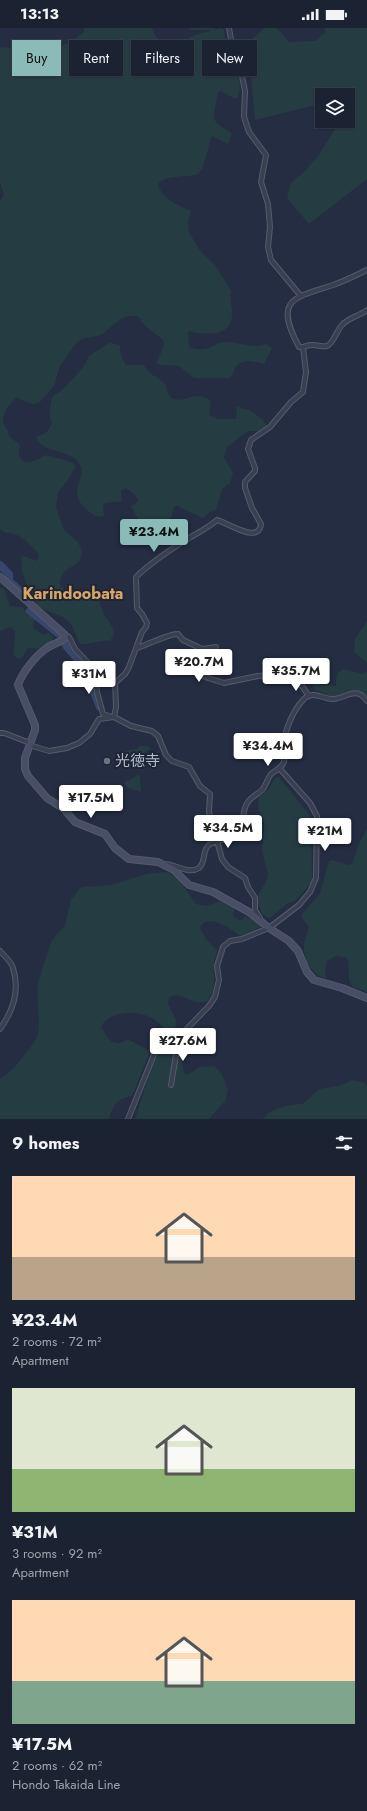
<!DOCTYPE html>
<html lang="en">
<head>
<meta charset="utf-8">
<style>
	body { margin:0; font-family:Jost,"Noto Sans JP",sans-serif; background:#242a3a; color:#f1f3f6; height:100vh; display:flex; flex-direction:column; font-size:15px; white-space:nowrap }
	* { box-sizing:border-box; margin:0 }
	p { font-size:13px; color:#a0a4ac }
	.icon { flex:none; width:22px; height:22px; fill:none; stroke:currentColor; stroke-width:2; stroke-linecap:round; stroke-linejoin:round }
	.map { position:relative; height:1091px; overflow:hidden }
	.details { display:flex; flex-direction:column; background:#1b2232; flex:1 }
	.details>* { flex:none }
	.guide { position:absolute; left:12px; top:12px; width:343px; height:36px; display:flex; gap:8px }
	.buttons { position:absolute; left:315px; top:60px; display:grid; gap:8px }
	.buttons a { display:grid; place-items:center; width:40px; height:40px; border-radius:0px; background:#1b2232; box-shadow:0 1px 3px #0004,0 0 0 1px #393f4d; font-size:20px }
	.price { position:absolute; translate:-50% -34px; padding:0 9px; border-radius:4px; background:#fff; color:#222; font-size:13px; line-height:26px; filter:drop-shadow(0 1px 2px #0008) }
	.price::after { content:''; position:absolute; left:50%; top:24px; width:12px; height:9px; margin-left:-6px; background:inherit; clip-path:polygon(0 0,100% 0,50% 100%) }
	.price.selected { background:#8bbbb9; color:#111 }
	ul { padding:0; list-style:none }
	li { display:grid; align-content:center; gap:8px; height:212px; padding:0 12px }
	li span { display:grid; place-items:center; height:124px; border-radius:0px; color:#555 }
	li>.icon { margin-inline-start:auto }
	span .icon { width:72px; height:72px; fill:#fffc; stroke-width:1 }
	li b { font-size:17px }
	h2 { display:flex; justify-content:space-between; align-items:center; height:48px; padding:0 12px; font-size:17px }
	.pill { padding:0 14px; border-radius:0px; background:#1b2232; box-shadow:0 1px 3px #0004,0 0 0 1px #393f4d; font-size:14px; line-height:36px }
	.pill.selected { background:#8bbbb9; color:#111 }
	.status { display:flex; justify-content:space-between; align-items:center; height:28px; padding:0 20px; background:#1b2232; direction:ltr }
	.status svg { height:11px; fill:currentColor }
	.map>svg:first-child { display:block }
	.green { fill:#263c43 }
	.lines { fill:none; stroke-linecap:round; stroke-linejoin:round }
	.river { stroke:#37466a; stroke-width:8 }
	.minor-casing { stroke:#545b6c; stroke-width:6 }
	.secondary-casing { stroke:#545b6c; stroke-width:8 }
	.minor { stroke:#394052; stroke-width:4 }
	.secondary { stroke:#474e65; stroke-width:6 }
	.worship-dot { fill:#6b7280; stroke:#1e2537; stroke-width:1.5 }
	.labels { text-anchor:middle; dominant-baseline:central; stroke-width:4; stroke-linejoin:round; paint-order:stroke }
	.poi-label { font-size:15px; fill:#b6bbcc; stroke:#1e2537; text-anchor:start }
	.neighbourhood-label { font-size:16px; font-weight:bold; fill:#dba661; stroke:#1e2537 }
</style>
</head>
<body>
<div class="status"><b>13:13</b><svg viewBox="0 0 49 12"><path d="M0 12V9h3v3zM5 12V6h3v6zM10 12V3h3v9zM15 12V0h3v12zM26 1h20v11H26zM47 4h2v5h-2z"/></svg></div>
<div class="map">
<svg width="367" height="1091" viewBox="0 0 367 1091">
	<rect width="100%" height="100%" fill="#242d42"/>
	<path class="green" d="M84 0H152C155 11 169 23 180 21 190 5 197 7 213 2H191L189 0H215V2L221 0 224 2C225 9 225 16 227 22 232 37 246 54 237 70H233L221 63 218 64 217 68C214 92 208 92 232 105L228 116 212 108 202 141 197 147C186 149 165 147 158 156 162 171 177 177 191 183L188 193 189 204 200 223 215 237 231 263C229 272 233 279 232 288 230 310 203 307 188 303L189 319C210 326 211 315 225 314 238 314 254 321 266 316L272 320 264 336C252 333 241 329 234 342 232 346 232 348 228 350H194L179 338 162 337 156 335 161 325 164 315 163 312 144 297 138 288H129L122 290 101 307 82 311 76 315 60 338 54 358 40 374 34 376 28 375 16 369 6 381 3 391 4 397 8 403 9 408 20 417C20 420 18 425 19 427 22 440 40 431 46 427L71 434 76 438 69 450 58 465 56 479 64 502 78 514 82 523C81 526 81 530 79 533 71 543 62 537 60 557 71 572 80 571 97 568L105 588 113 600 114 607 110 613C98 612 91 617 80 616L71 596 63 589 38 579C31 563 20 547 21 529L24 528 37 533 39 527C34 520 25 511 17 507 11 504 5 507 0 501V173L4 167 0 154V19L11 20 35 30 51 21 69 15 84 4Z
		M264 0H277L289 14 315 13 326 4 325 0H367V151L309 196 287 170 291 155 303 145 318 128 340 93H348V67H322V79L315 77 255 92 248 15Z
		M110 314 120 318 121 328 126 337H144C148 346 156 348 163 354 168 358 166 366 172 370 183 377 195 360 211 373L209 387 218 391H236L237 378C243 382 249 381 253 384 258 387 266 395 268 399L262 403H248L227 419 224 429 233 445 230 455 222 461 216 482 210 484 203 490 177 478H174L171 490 144 501 131 478 139 473 136 468 126 460 121 463 122 473 105 475 103 478 104 488C93 492 77 475 77 465 77 456 84 446 81 438 73 420 41 426 36 409L46 405 52 396 49 385 52 369 61 363 82 341 89 328Z
		M0 559 4 561 10 578 22 579 35 591 33 600 44 607 49 605 54 609 45 621 28 620 21 631 13 628 15 603 10 599 0 603Z
		M367 594V635L354 624 355 610Z
		M344 641 361 646 367 644V667L352 663 345 664 332 669 314 661 312 658 315 655 336 658C336 649 336 645 344 641Z
		M139 718H146L151 720 136 732 128 730 124 723 137 721Z
		M137 747 140 748 141 764 126 759 124 754 132 751Z
		M279 749 311 789 312 854 295 873 288 875 271 889 268 890 262 886 256 870 266 854 268 847 262 822 264 801V794L258 779 259 769 268 762 275 750Z
		M367 801V964L353 959 349 953 348 932 345 929 336 928 327 933 325 940 326 950C313 949 305 932 304 921 303 915 307 905 309 899L302 890V886L320 865 329 833 332 832 349 837 352 836 360 814Z
		M167 844 179 851 196 876 206 878 219 873 233 878 235 880 233 888 241 893 245 888 262 898 242 909C232 902 213 887 202 896L200 900C204 909 209 915 217 922 216 927 214 932 214 937 213 948 218 970 204 974 192 977 181 963 169 969L168 976 176 992 175 1006 171 1007C165 1003 161 996 155 992 140 982 113 981 101 998 105 1005 109 1017 120 1015 123 1014 125 1012 129 1012L150 1023 132 1068C117 1070 113 1077 109 1091H0V1051L14 1040 34 1015 39 1002 37 960 43 938 52 912 65 897 71 872 80 860 83 859 111 857 147 846Z
		M169 1019 182 1023V1035L184 1045 187 1047 200 1039 214 1038 222 1046 228 1062 225 1073 209 1091H135L156 1025Z
		M352 1052 363 1054 367 1058V1091H263C269 1080 292 1076 303 1076L319 1061 342 1057Z"/>
	<g class="lines">
		<path class="river" d="M0 537 9 546V553L19 562
			M30 583 60 607 67 619 80 634H84L90 639 95 653 94 664 100 679"/>
		<g class="minor-casing">
			<path id="minor" d="M229 0 234 29 242 48 245 63 244 89 249 104 266 127 261 154 268 176 270 199 268 219 271 232 300 267
				M303 319C315 314 320 320 327 318 334 315 337 302 342 297 349 289 360 288 367 282
				M65 607 69 609 75 621 95 642 97 664 103 686 112 689
				M137 620C146 617 171 605 178 606L183 612 202 621 216 619 205 629V649L224 655 258 648 283 646 297 651 309 668
				M114 689 116 679 115 655 125 646 129 639 142 604 146 599 147 595 142 586 137 580 136 549C149 536 173 520 189 510 199 504 208 500 217 492 226 494 259 517 261 496L252 480 245 460V454L255 443V440L248 421 251 412 270 399 291 374 303 364 306 344 303 319H299C274 272 292 270 333 257 345 253 356 247 367 242
				M0 705H4L30 715
				M29 717 49 723 67 720 79 715 90 706 99 691 114 689 131 698 152 703 158 708 166 727 172 733 189 739 200 758 210 766 209 784 222 831 228 839 245 850 248 859 255 870V882L260 890
				M164 836C176 836 188 847 199 840 206 834 202 824 208 818 216 810 228 813 236 807 247 797 240 784 248 774 251 769 258 766 262 762 266 758 267 751 271 746 276 742 281 741 284 734 285 729 284 721 284 716 285 701 293 683 303 672 314 661 323 672 334 671 348 669 356 658 367 673
				M0 923C4 928 12 934 13 940 20 962 13 983 0 1001
				M171 1057 176 1027 173 1015
				M128 1091 155 1024 160 1019 173 1015 209 978 215 969 219 952 217 938 223 919 230 913 242 911 269 900 299 877 310 864 316 850 317 788 310 775 280 741"/>
		</g>
		<g class="secondary-casing">
			<path id="secondary" d="M0 549 65 607 64 611C59 615 52 616 47 620 36 627 22 645 18 657L35 697V702L25 730V741L28 748 47 770 64 781 75 794 105 806 115 820 129 831 158 834 174 842 189 857 213 864 249 884 269 900 289 913 298 923 307 944 314 952 342 960 367 970"/>
		</g>
		<use href="#minor" class="minor"/>
		<use href="#secondary" class="secondary"/>
	</g>
	<circle class="worship-dot" cx="107" cy="733" r="4"/>
	<g class="labels">
		<g class="poi-label">
			<text x="115" y="733">光徳寺</text>
		</g>
		<g class="neighbourhood-label">
			<text x="73" y="565">Karindoobata</text>
		</g>
	</g>
</svg>
<div class="buttons">
<a><svg class="icon" aria-label="layers" viewBox="0 0 24 24"><path d="M12 4l9 5-9 5-9-5zM3 14l9 5 9-5"/></svg></a>
</div>
<b class="price selected" style="left:154px;top:525px">¥23.4M</b>
<b class="price" style="left:199px;top:655px">¥20.7M</b>
<b class="price" style="left:296px;top:664px">¥35.7M</b>
<b class="price" style="left:89px;top:667px">¥31M</b>
<b class="price" style="left:268px;top:739px">¥34.4M</b>
<b class="price" style="left:91px;top:791px">¥17.5M</b>
<b class="price" style="left:228px;top:821px">¥34.5M</b>
<b class="price" style="left:325px;top:824px">¥21M</b>
<b class="price" style="left:183px;top:1034px">¥27.6M</b>
<div class="guide">
<a class="pill selected">Buy</a>
<a class="pill">Rent</a>
<a class="pill">Filters</a>
<a class="pill">New</a>
</div>
</div>
<section class="details">
<h2>9 homes<svg class="icon" aria-label="filters" viewBox="0 0 24 24"><path d="M4 7h16M4 17h16"/><circle cx="9" cy="7" r="2"/><circle cx="15" cy="17" r="2"/></svg></h2>
<ul>
<li><span style="background:linear-gradient(#ffd9b3 65%,#b9a48a 0)"><svg class="icon" aria-label="home" viewBox="0 0 24 24"><path d="M3 11l9-7 9 7M6 9v11h12V9"/></svg></span><div><b>¥23.4M</b><p>2 rooms · 72 m²</p><p>Apartment</p></div></li>
<li><span style="background:linear-gradient(#dfe7d0 65%,#8fb573 0)"><svg class="icon" aria-label="home" viewBox="0 0 24 24"><path d="M3 11l9-7 9 7M6 9v11h12V9"/></svg></span><div><b>¥31M</b><p>3 rooms · 92 m²</p><p>Apartment</p></div></li>
<li><span style="background:linear-gradient(#ffd9b3 65%,#7fa58c 0)"><svg class="icon" aria-label="home" viewBox="0 0 24 24"><path d="M3 11l9-7 9 7M6 9v11h12V9"/></svg></span><div><b>¥17.5M</b><p>2 rooms · 62 m²</p><p>Hondo Takaida Line</p></div></li>
</ul>
</section>
</body>
</html>
